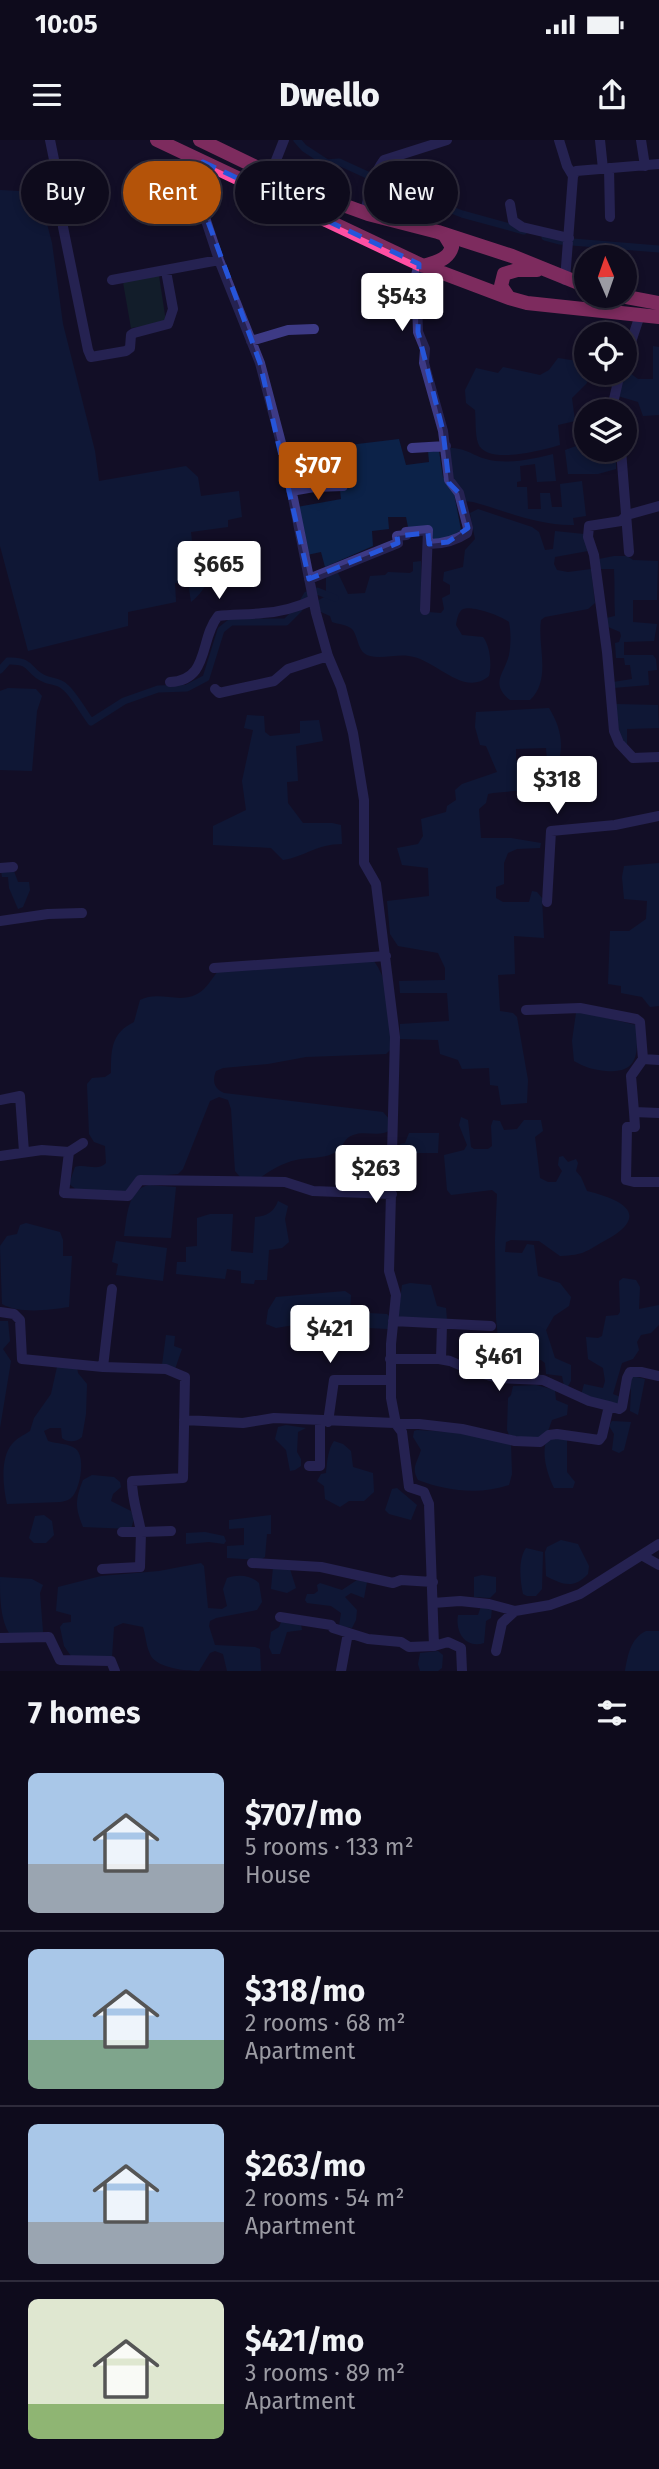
<!DOCTYPE html>
<html lang="en">
<head>
<meta charset="utf-8">
<style>
	body { margin:0; font-family:"Fira Sans",sans-serif; background:#171425; color:#f1f3f6; height:100vh; display:flex; flex-direction:column; font-size:26px; white-space:nowrap }
	* { box-sizing:border-box; margin:0 }
	p { font-size:23px; color:#9b9ba3 }
	.icon { flex:none; width:38px; height:38px; fill:none; stroke:currentColor; stroke-width:2; stroke-linecap:round; stroke-linejoin:round }
	.map { position:relative; height:1531px; overflow:hidden }
	.drawer { display:flex; flex-direction:column; background:#0e0b1c; flex:1 }
	.drawer>* { flex:none }
	.banner { position:absolute; left:21px; top:21px; width:618px; height:63px; display:flex; gap:14px }
	.needle { width:46px; rotate:358deg }
	.fabs { position:absolute; left:574px; top:105px; display:grid; gap:14px }
	.fabs a { display:grid; place-items:center; width:63px; height:63px; border-radius:50%; background:#0e0b1c; box-shadow:0 4px 10px #0003,0 0 0 2px #2e2b3b; font-size:35px }
	.price { position:absolute; translate:-50% -60px; padding:0 16px; border-radius:7px; background:#fff; color:#222; font-size:23px; line-height:46px; filter:drop-shadow(0 2px 4px #0008) }
	.price::after { content:''; position:absolute; left:50%; top:42px; width:21px; height:16px; margin-left:-10px; background:inherit; clip-path:polygon(0 0,100% 0,50% 100%) }
	.price.on { background:#b45309; color:#fff }
	ul { padding:0; list-style:none }
	li { display:flex; align-items:center; gap:21px; height:175px; padding:0 28px }
	li+li { border-top:2px solid #2e2b3b }
	li span { display:grid; place-items:center; flex:none; width:196px; height:140px; border-radius:10px; color:#555 }
	li>.icon { margin-inline-start:auto }
	span .icon { width:84px; height:84px; fill:#fffc; stroke-width:1 }
	li b { font-size:30px }
	h2 { display:flex; justify-content:space-between; align-items:center; height:84px; padding:0 28px; font-size:30px }
	.chip { padding:0 24px; border-radius:32px; background:#0e0b1c; box-shadow:0 4px 10px #0003,0 0 0 2px #2e2b3b; font-size:24px; line-height:63px }
	.chip.on { background:#b45309; color:#fff }
	.status { display:flex; justify-content:space-between; align-items:center; height:49px; padding:0 35px; background:#0e0b1c; direction:ltr }
	.status svg { height:19px; fill:currentColor }
	header { display:flex; justify-content:space-between; align-items:center; height:91px; padding:0 28px; background:#0e0b1c; font-size:32px; font-weight:800 }
	.map>svg:first-child { display:block }
	.green { fill:#12302f }
	.water { fill:#0c2248 }
	.lines { fill:none; stroke-linecap:round; stroke-linejoin:round }
	.canal { stroke:#0c2248; stroke-width:7 }
	.minor { stroke:#3d3a85; stroke-width:10 }
	.highway { stroke:#ff4fa3; stroke-width:14 }
	.marked { fill:none; stroke:#2655da; stroke-width:5; stroke-dasharray:14 9; stroke-linejoin:round }
</style>
</head>
<body>
<div class="status"><b>10:05</b><svg viewBox="0 0 49 12"><path d="M0 12V9h3v3zM5 12V6h3v6zM10 12V3h3v9zM15 12V0h3v12zM26 1h20v11H26zM47 4h2v5h-2z"/></svg></div>
<header><svg class="icon" aria-label="menu" viewBox="0 0 24 24"><path d="M4 6h16M4 12h16M4 18h16"/></svg>Dwello<svg class="icon" aria-label="share" viewBox="0 0 24 24"><path d="M12 15V3M7 8l5-5 5 5M5 13v7h14v-7"/></svg></header>
<div class="map">
<svg width="659" height="1531" viewBox="0 0 659 1531">
	<rect width="100%" height="100%" fill="#130f26"/>
	<path class="green" d="M159 136 166 182 131 188 123 142Z"/>
	<path class="water" d="M0 50 19 51 40 57 52 103 63 184 95 311 99 341 186 326 198 337 201 356 239 351 242 377 228 380V387L191 392 194 420 209 418C212 437 206 450 191 462L188 442 175 443 176 462 128 472V486L28 511 0 406Z
		M653 206 659 207V275L643 276 638 262 618 256 626 230 638 239H653Z
		M558 218 584 222 587 243 572 258 575 281 558 285 560 305C543 310 486 326 478 303 475 294 476 280 475 270L466 263 465 250 476 228 498 233 503 227 540 235 549 230Z
		M399 299 406 325 429 322 428 311H439L443 337 454 353 461 390 450 398 433 400 431 388 408 387 406 377H388L389 389 372 391 373 406 325 427 321 412 307 415 297 367 341 359 340 350 354 347 349 305Z
		M586 299V310H593L594 315 616 313V329L598 334H568L565 310 582 304Z
		M449 308C467 308 471 315 486 319 506 325 534 319 553 314L556 341 537 342 535 324 520 326 521 341 517 342V347H527L528 369H541L540 353H550L552 367H562L560 344 582 341 586 376 573 378 574 385C539 386 506 371 473 362L464 361 460 346 454 341Z
		M478 369 532 387 539 392 545 410 553 409 555 391 584 394 588 411 555 417 554 424 557 430 568 432 591 429 595 463 588 469 545 477 541 480C537 506 552 539 530 560H510C489 543 505 533 509 515 511 504 511 492 509 482 502 476 472 465 463 469 458 472 457 479 456 485L462 495 483 497C490 506 492 524 489 536 463 558 436 519 409 516 397 514 382 519 370 516 357 513 359 497 352 489 348 485 338 484 332 482L330 476 321 472 317 461 326 456V436L337 431 348 454 365 453 370 436 385 435 388 432 410 433 413 431V422L421 421 422 449 428 472 441 473 444 469 442 458 450 454V445L443 441 444 432 463 427 465 410 475 399 470 373Z
		M614 416H627L633 420 658 421 657 460H633V482L657 484 654 501 624 502V515H653L656 519 657 530 648 531 649 545 613 548V542L632 539 630 525H625L624 518H616L615 503 619 502 621 496 620 492 606 486V478L615 476C614 460 615 445 614 429H600L599 419Z
		M8 548 36 549 42 556 37 571 32 631 0 630V551Z
		M615 564 658 565 659 588 627 589V608L619 592Z
		M549 568C559 584 564 601 559 620H547L546 608 516 609V621H542L541 632 548 633 549 640 556 646 554 650 543 655 537 654 535 649 493 653 488 654 486 663 479 669 481 698H511L541 703 540 708 517 709 508 713 504 723V744L496 747V758L503 762H529L532 751 537 752 542 758 544 798 514 796 515 834 498 835 500 871 513 873 517 877 528 940 527 963 501 965 498 946 490 945 489 928 462 929 458 920 440 914 438 900 400 899V884L449 881 447 853H400L399 841 445 840V828L438 813 398 806 390 794 387 761 429 756 428 728 402 725 397 708 418 704 423 696 421 679 446 672 447 666 456 660 455 650 462 644 497 632 486 606 480 605 475 587 476 572Z
		M247 575 264 576 265 592 270 596 300 593V581L319 580 323 601 296 606 298 641 287 642 288 663 303 683H332L341 685 342 704C316 704 307 716 283 720L271 708 213 705V686L246 670 242 641 253 590 244 588Z
		M659 723V866L650 867 642 857 621 853V846L608 844 610 791H629L646 779 647 761 624 759 622 737 624 726Z
		M1 731H14L18 742H29L30 750 23 767 18 769 9 748 8 737H2Z
		M374 821C392 845 389 881 391 909L386 914 306 917 268 924 223 928 216 931C212 941 214 949 224 953L383 972 390 980V990C379 998 366 990 353 995 343 998 343 1009 334 1013 323 1019 308 1017 296 1020 282 1023 269 1031 257 1040L241 1038 235 1031 231 969 228 960 219 957 210 961 183 1029 178 1034 143 1037 128 1052 77 1050 69 1044 75 1027C85 1023 98 1032 106 1023L105 1006 94 1002 89 994 87 944 92 938 105 937 111 933C111 910 111 893 134 882L140 860C162 849 183 868 204 849 209 844 213 837 218 831Z
		M576 873H586L636 885C638 911 640 934 606 931 594 930 584 927 574 921L572 901Z
		M461 977 468 980 471 1007 474 1009H488L492 1006 491 986 493 980 500 981 504 990 517 989 524 980H541L543 991 535 997 540 1038 548 1042H556L562 1031 558 1025 559 1017 563 1016 568 1022 576 1019 578 1023 576 1031 581 1037 587 1051C620 1059 653 1074 606 1100 586 1111 585 1115 560 1116L539 1101 511 1100 506 1102 505 1112 522 1113 527 1104 534 1105 538 1136 560 1143 571 1157 569 1166 554 1176 546 1190 555 1218 571 1225V1241L567 1248 564 1246 562 1236 546 1234 545 1223 541 1220 524 1221C513 1229 520 1237 503 1234L501 1229 496 1178 495 1099 497 1054 492 1050 451 1055 447 1050 444 1015 464 1010 467 1005 459 985Z
		M409 993H439L438 1013H402L400 1004 405 1003Z
		M149 1045 176 1047 171 1098 124 1096C127 1078 127 1049 149 1045Z
		M278 1061 288 1066 285 1079 289 1102 282 1108 269 1110 267 1140H255L254 1144 241 1143V1131L227 1129 225 1139 176 1134 177 1122H186V1107L197 1106V1078L210 1074H233L231 1111 253 1113 255 1077C267 1076 274 1072 278 1061Z
		M26 1083 60 1092 63 1100V1116H72L69 1167C49 1170 20 1174 2 1164L0 1106 7 1096 17 1094 20 1085Z
		M116 1101 167 1108 163 1141 116 1135 118 1124 112 1122Z
		M623 1138 636 1140 640 1147 639 1169 659 1165V1185L651 1193 641 1195 637 1202 639 1210 633 1219 622 1223 613 1254 623 1258 622 1265 581 1255 584 1244 603 1248 605 1241 603 1228 588 1219 586 1197 598 1198 602 1196 606 1176 618 1175 620 1172 619 1141Z
		M410 1143 431 1145 437 1166 446 1168 447 1180 403 1181 398 1176 402 1145Z
		M345 1151 351 1155 350 1172 387 1174 390 1177 388 1189 350 1187 334 1190 300 1184 276 1188 266 1184 268 1170 276 1157Z
		M0 1181H8L10 1201 3 1209 11 1221 0 1288Z
		M166 1195 175 1196 174 1206 182 1209 175 1229 162 1225Z
		M57 1227H77L78 1233 87 1244 86 1274 82 1297C77 1302 68 1303 62 1298L61 1288H50L44 1291 48 1301C57 1304 68 1303 76 1309 86 1318 80 1350 71 1358 67 1361 65 1361 60 1362L7 1364C3 1346 0 1318 12 1304 17 1298 24 1295 30 1291L34 1278 51 1254Z
		M632 1236 645 1239 638 1275 630 1271 631 1251 629 1245Z
		M536 1245 555 1250 556 1260 568 1265 567 1275 552 1280 547 1294 539 1301 509 1295 507 1290 508 1258 511 1255 513 1246Z
		M612 1281 631 1282 624 1310 619 1313 612 1310 614 1294 609 1286Z
		M286 1285 306 1288 298 1292 297 1312 301 1319V1326L295 1330 290 1331 286 1310 275 1299 278 1287Z
		M417 1290 468 1293 511 1304 512 1334 509 1345C480 1355 446 1351 418 1340 411 1328 417 1323 421 1310L413 1297 414 1291Z
		M547 1298 567 1299V1332L575 1342 573 1348H554C547 1333 541 1314 547 1298Z
		M334 1301 343 1304 351 1311 353 1327 373 1333 374 1352 364 1361H349L340 1367 325 1359 324 1346 317 1341 321 1334 326 1333C327 1322 328 1309 334 1301Z
		M92 1335 114 1337 120 1342 121 1347 113 1354 111 1361 131 1371 134 1379 131 1389 83 1387C75 1367 75 1360 83 1340Z
		M397 1348 417 1365 411 1380 389 1374 385 1370 392 1349Z
		M44 1375 52 1381 54 1395 46 1403H34L29 1398 35 1376Z
		M271 1375V1394H267L265 1417 260 1420 227 1418V1406L244 1405V1388L229 1389V1380Z
		M205 1392 224 1396 226 1401 224 1404 209 1402 186 1404V1393Z
		M561 1400 578 1404 589 1426 588 1434C574 1449 563 1445 546 1436L545 1412 547 1407Z
		M526 1408 543 1412 542 1449 536 1456H527L523 1454C520 1440 518 1419 526 1408Z
		M201 1423 204 1426 208 1468 222 1469 227 1466 223 1449 227 1438C238 1434 251 1435 259 1443L262 1462 257 1470 216 1478 210 1481 209 1486 215 1505 255 1507 260 1509 261 1531H227L223 1514 215 1511 210 1513 199 1531C186 1531 158 1528 151 1516 146 1507 146 1496 143 1487L123 1483 114 1487 112 1517 73 1519 64 1506 60 1487 63 1483 71 1482V1475L56 1471 58 1447 101 1436 159 1431Z
		M273 1427 290 1429 296 1448 287 1453 271 1449Z
		M482 1435 496 1437V1452L490 1458 474 1457V1437Z
		M0 1437 32 1439 43 1445 40 1453 43 1492 10 1495C0 1479 0 1458 0 1437Z
		M357 1440 367 1442 364 1458 351 1453 345 1457 357 1470 356 1480 352 1488 339 1486 341 1473 331 1466 307 1463 305 1460 307 1454H314L318 1451 317 1445 320 1443 342 1450Z
		M481 1466 492 1468 491 1478 486 1481 484 1503C466 1509 455 1493 458 1475H478Z
		M282 1480 301 1484 302 1490 287 1492 280 1514H272L269 1507 271 1492 279 1487Z
		M646 1491H659V1531H625C628 1515 630 1499 646 1491Z
		M438 1511 443 1515 442 1528 438 1531H420L418 1524 420 1513Z"/>
	<g class="lines">
		<path class="canal" d="M297 0 304 8 327 23 339 22 398 49 462 74 524 91
			M545 97 560 101 659 109
			M602 233 613 236
			M0 530 8 521C34 520 27 532 45 539 52 542 59 541 65 547 73 553 84 573 91 582L124 561 158 549 187 548 206 538 221 490 231 482H286L299 469 307 455 317 451 335 458"/>
		<path class="minor" d="M50 0 59 44 63 87 88 210 91 217 126 211 130 208 131 195 134 193 168 184 173 169 166 131
			M559 0 567 26 573 36
			M600 0 603 29
			M641 0 645 26
			M203 22 192 38 219 120 260 223 285 318 316 473 328 516 341 547 353 593 364 660V723L376 744 395 897 389 1131 396 1155 391 1204V1258L396 1284 402 1292 409 1347 424 1352 429 1364 434 1506
			M609 28 610 77
			M271 33 284 0
			M510 64 513 81 522 87 569 98
			M365 73C369 54 372 36 384 20L447 0
			M419 124 416 135 418 192 425 209 424 223 443 291 449 340 459 353 468 388 467 393C455 401 443 404 429 404
			M112 140 219 120
			M565 140 573 36 576 31 659 24
			M251 201 288 190 314 189
			M625 220 640 175
			M615 271 614 259 620 233
			M412 308 446 306
			M621 310 629 412
			M291 351 314 347 343 346
			M659 366 627 375 621 381 589 386 588 397 594 415 607 512 614 591 619 603 633 618 659 617
			M309 439 398 403 397 396 406 395V392L428 390 425 470
			M170 542C210 540 199 500 218 476 233 474 248 475 263 473 280 472 298 467 313 460
			M215 549 219 553 274 541 288 529 328 516
			M0 728 13 727
			M547 762 551 691 615 685 659 676
			M0 781 48 774 82 773
			M214 828 386 816
			M526 870 580 868 636 879 640 882 643 919
			M0 960 20 956 24 1012
			M634 972 631 936 643 919 659 920
			M659 973 634 972 635 987H627L626 1040 634 1042H659
			M69 1012 83 1003
			M0 1016 42 1010 69 1012 64 1053 128 1056 140 1040 285 1042 313 1051 392 1054
			M0 1172 14 1174 20 1180 22 1219 103 1227 166 1229 185 1237 183 1338 132 1341C132 1360 138 1374 141 1392H122
			M393 1181 491 1186
			M390 1219H439L450 1221 476 1232 498 1238 543 1240 589 1261 609 1266
			M441 1219 442 1184
			M103 1227 112 1149
			M184 1280 243 1283 274 1278 419 1284 462 1289 515 1301 540 1302 549 1295 557 1294 599 1300 602 1296 609 1266 619 1269 622 1267 627 1238 630 1232H641L659 1236
			M328 1282 334 1240H391
			M309 1326H320V1281
			M643 1416 659 1425
			M252 1423 321 1427 393 1443 401 1440 433 1442
			M102 1429 140 1427 141 1392 171 1391
			M433 1463 460 1461 489 1464 515 1471 550 1465 580 1454 659 1404
			M280 1477 331 1485 333 1488 368 1499 401 1502 409 1507 434 1506 448 1502 461 1508 462 1531
			M0 1498 49 1497 60 1520 111 1521 115 1531
			M496 1511 502 1483 515 1471
			M341 1531 348 1493"/>
		<path class="highway" d="M157 0 419 124 509 158 527 163 659 177
			M200 0 310 53 368 74 438 92 512 116 586 146
			M424 126C436 122 448 120 452 107L444 94
			M621 156 659 163
			M509 158 501 146 504 134 517 130H537"/>
	</g>
	<path d="M0 0H659V1531H0ZM203 22 419 124 418 192 443 291 449 343 459 353 468 388 448 402 429 404 428 393 397 396 398 403 309 439 260 223 192 38Z" fill="#130f26" fill-opacity=".55" fill-rule="evenodd"/>
	<path class="marked" d="M203 22 419 124 418 192 443 291 449 343 459 353 468 388 448 402 429 404 428 393 397 396 398 403 309 439 260 223 192 38Z"/>
</svg>
<div class="fabs">
<a><svg class="needle" viewBox="-14 -14 28 28"><path d="M0-13l5 13h-10z" fill="#e53935"/><path d="M0 13l5-13h-10z" fill="#9b9ba3"/></svg></a>
<a><svg class="icon" aria-label="locate" viewBox="0 0 24 24"><circle cx="12" cy="12" r="6"/><path d="M12 2v4M12 18v4M2 12h4M18 12h4"/></svg></a>
<a><svg class="icon" aria-label="layers" viewBox="0 0 24 24"><path d="M12 4l9 5-9 5-9-5zM3 14l9 5 9-5"/></svg></a>
</div>
<b class="price" style="left:402px;top:193px">$543</b>
<b class="price on" style="left:318px;top:362px">$707</b>
<b class="price" style="left:219px;top:461px">$665</b>
<b class="price" style="left:557px;top:676px">$318</b>
<b class="price" style="left:376px;top:1065px">$263</b>
<b class="price" style="left:330px;top:1225px">$421</b>
<b class="price" style="left:499px;top:1253px">$461</b>
<div class="banner">
<a class="chip">Buy</a>
<a class="chip on">Rent</a>
<a class="chip">Filters</a>
<a class="chip">New</a>
</div>
</div>
<section class="drawer">
<h2>7 homes<svg class="icon" aria-label="filters" viewBox="0 0 24 24"><path d="M4 7h16M4 17h16"/><circle cx="9" cy="7" r="2"/><circle cx="15" cy="17" r="2"/></svg></h2>
<ul>
<li><span style="background:linear-gradient(#a9c7e8 65%,#9aa5b1 0)"><svg class="icon" aria-label="home" viewBox="0 0 24 24"><path d="M3 11l9-7 9 7M6 9v11h12V9"/></svg></span><div><b>$707/mo</b><p>5 rooms · 133 m²</p><p>House</p></div></li>
<li><span style="background:linear-gradient(#a9c7e8 65%,#7fa58c 0)"><svg class="icon" aria-label="home" viewBox="0 0 24 24"><path d="M3 11l9-7 9 7M6 9v11h12V9"/></svg></span><div><b>$318/mo</b><p>2 rooms · 68 m²</p><p>Apartment</p></div></li>
<li><span style="background:linear-gradient(#a9c7e8 70%,#9aa5b1 0)"><svg class="icon" aria-label="home" viewBox="0 0 24 24"><path d="M3 11l9-7 9 7M6 9v11h12V9"/></svg></span><div><b>$263/mo</b><p>2 rooms · 54 m²</p><p>Apartment</p></div></li>
<li><span style="background:linear-gradient(#dfe7d0 75%,#8fb573 0)"><svg class="icon" aria-label="home" viewBox="0 0 24 24"><path d="M3 11l9-7 9 7M6 9v11h12V9"/></svg></span><div><b>$421/mo</b><p>3 rooms · 89 m²</p><p>Apartment</p></div></li>
</ul>
</section>
</body>
</html>
